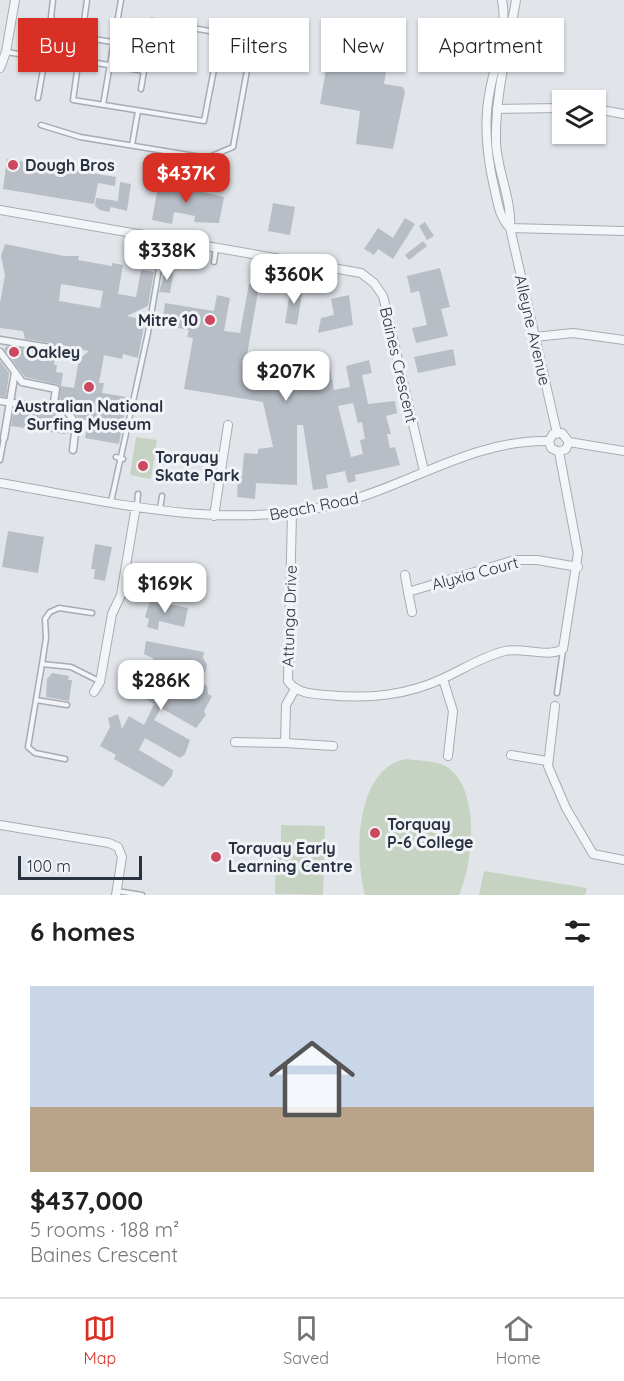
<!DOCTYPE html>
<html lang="en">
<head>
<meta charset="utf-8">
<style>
	body { margin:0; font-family:Quicksand,sans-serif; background:#f2f2f2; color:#222; height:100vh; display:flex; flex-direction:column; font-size:22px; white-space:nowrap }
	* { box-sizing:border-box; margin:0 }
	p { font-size:20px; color:#767676 }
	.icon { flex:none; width:33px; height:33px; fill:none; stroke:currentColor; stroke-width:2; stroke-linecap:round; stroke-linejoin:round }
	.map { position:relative; height:895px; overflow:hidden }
	.side { display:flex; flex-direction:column; background:#fff; flex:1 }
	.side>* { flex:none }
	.top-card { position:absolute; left:18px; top:18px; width:588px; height:54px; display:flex; gap:12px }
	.buttons { position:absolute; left:552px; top:90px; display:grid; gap:12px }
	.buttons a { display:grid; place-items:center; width:54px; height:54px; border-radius:0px; background:#fff; box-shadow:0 2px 4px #0004; font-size:30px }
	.scale { position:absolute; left:18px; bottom:15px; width:124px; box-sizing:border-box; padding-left:6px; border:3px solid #2a3241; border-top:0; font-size:16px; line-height:21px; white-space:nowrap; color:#2a3241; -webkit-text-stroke:4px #f1f3f7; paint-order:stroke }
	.price { position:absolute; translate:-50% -51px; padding:0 14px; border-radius:12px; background:#fff; color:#222; font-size:20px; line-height:39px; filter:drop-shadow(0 2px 3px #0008) }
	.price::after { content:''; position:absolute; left:50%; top:36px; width:18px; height:14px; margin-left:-9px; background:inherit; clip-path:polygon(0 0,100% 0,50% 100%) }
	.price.selected { background:#d93025; color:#fff }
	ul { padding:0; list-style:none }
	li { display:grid; align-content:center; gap:12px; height:318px; padding:0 30px }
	li span { display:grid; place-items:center; height:186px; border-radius:0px; color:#555 }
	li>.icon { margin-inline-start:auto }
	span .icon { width:108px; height:108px; fill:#fffc; stroke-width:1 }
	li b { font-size:26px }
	h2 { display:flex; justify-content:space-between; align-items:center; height:72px; padding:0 30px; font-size:26px }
	.tag { padding:0 21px; border-radius:0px; background:#fff; box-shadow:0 2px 4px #0004; font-size:21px; line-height:54px }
	.tag.selected { background:#d93025; color:#fff }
	.menu { display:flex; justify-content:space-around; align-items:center; height:84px; border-top:2px solid #e0e0e0; background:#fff; font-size:16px; color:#767676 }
	.menu a { display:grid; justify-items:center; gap:3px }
	.menu .selected { color:#d93025 }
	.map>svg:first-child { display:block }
	.park { fill:#c7d3c2 }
	.building { fill:#b8bec6; fill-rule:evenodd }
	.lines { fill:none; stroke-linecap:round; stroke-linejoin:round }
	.service-casing { stroke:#a6acb4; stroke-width:7 }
	.pedestrian-casing { stroke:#a6acb4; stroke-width:9 }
	.minor-casing { stroke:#a6acb4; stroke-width:10 }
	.service { stroke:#f4f5f8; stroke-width:4 }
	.pedestrian { stroke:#f4f5f8; stroke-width:6 }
	.minor { stroke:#f4f5f8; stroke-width:8 }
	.poi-dot { fill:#cd485e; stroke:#f1f3f7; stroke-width:2 }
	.labels { text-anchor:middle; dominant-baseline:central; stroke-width:6; stroke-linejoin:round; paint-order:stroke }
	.poi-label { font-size:16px; font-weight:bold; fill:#2a3241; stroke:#f1f3f7; text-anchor:start }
	.street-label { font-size:16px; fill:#2a3241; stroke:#f1f3f7 }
</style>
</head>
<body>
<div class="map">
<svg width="624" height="895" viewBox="0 0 624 895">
	<rect width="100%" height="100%" fill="#e1e5ea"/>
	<path class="park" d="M136 437 157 440 151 479 130 475Z
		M406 759C420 761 440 760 451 770 480 795 473 864 459 895H365C354 856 355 768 406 759Z
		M281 825 325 826 323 895 275 894 276 850 281 849Z
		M484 871 587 888 585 895H479Z"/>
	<path class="building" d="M34 19 45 21 44 26 52 30 49 47 38 50 26 47Z
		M331 42 389 53 384 84 403 87 405 92 393 149 356 144 360 111 320 104Z
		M7 159 116 177 115 186 98 183 94 204 3 189Z
		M159 181 224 197 219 223 194 222 195 216 174 212 172 224 152 220Z
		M120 182 131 184 127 211 111 207 109 212 100 210 95 206 96 198 118 201Z
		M273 203 295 207 290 235 268 231Z
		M405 218 415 224 393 259 378 249 374 255 364 249 378 228 393 238Z
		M425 222 434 236 427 240 419 226Z
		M423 241 427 246 409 260 405 255Z
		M5 244 64 256H79L78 260 112 266V263L123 265 118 294 136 297 141 270 154 272 148 306 127 316 145 320 138 358 123 354 122 359 104 355 99 383H104L102 393 127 397 119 444 85 438 88 421 79 419 69 406 59 404 60 385 25 377 4 349 7 346 50 353 55 348 51 343 25 339 23 331 0 328V303L5 275 1 256ZM61 284 103 291 100 308 59 301ZM57 344 89 351 79 359 74 388 61 386 63 373 56 372 57 365H54Z
		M166 268 174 269 170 293 159 292Z
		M440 268 450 307 441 309 448 336 416 343 412 328 427 325 419 291 411 293 407 276Z
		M249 284 259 286 247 355 330 369 334 390 350 387 346 366 369 360 372 373 362 375 368 404 395 401 397 413 386 416 391 434H387L390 448 395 447 400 465 355 475 356 481 348 483 345 471 326 475 328 488 313 490 303 425H297V485L256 483 255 499 237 497 238 477H242L244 453 258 454V449L273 447 263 402 184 389 193 338 187 337 189 330 162 325 165 303 214 311 217 295 230 298 224 331 240 333ZM353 403 358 423 362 422 365 439 360 440 363 454 351 457 338 406Z
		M291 285 303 287 297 325 285 323Z
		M349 295 353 325 318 333 321 318 334 315 331 299Z
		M453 349 456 365 418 373 414 357Z
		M0 361 9 373 6 397 0 396Z
		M14 408 64 416 69 423 68 433 64 434 11 426Z
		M8 531 44 537 38 573 2 567Z
		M95 544 112 547 105 581 94 579 95 569H91Z
		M150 600 188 608 184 627 159 621 158 630 147 627 149 619 145 617Z
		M146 641 204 652 203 658 207 664 206 671 197 681 207 686 208 694 212 696 204 711 206 715 196 728 161 708 154 720 190 740 185 754 180 758 145 738 139 750 173 770 172 776 163 787 114 759 116 755 100 746 110 727 108 718 118 714 122 729 129 716 144 725 149 715 154 704 132 691V684L129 683 134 671 152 682 164 663 153 661V658L144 654Z
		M52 673 69 676 68 680H72L69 701 46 697 47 679Z"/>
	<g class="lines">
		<g class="service-casing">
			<path id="service" d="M53 0 51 17 63 37V55
				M87 0 73 100 204 121 221 33 152 21 141 89
				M82 37 148 48
				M6 52 45 58 80 54
				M79 60 144 71
				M38 98 45 58
				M103 105 121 0
				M41 125 80 137 207 158 233 147 252 43
				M132 145 138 111
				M214 262 216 248
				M116 457 123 459
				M0 460 4 438
				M111 502 148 333 164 239
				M137 505 138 494
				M160 509 162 496
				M42 664 46 638 45 619 50 612 59 608 92 613
				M557 693 563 650
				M36 700 67 705
				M65 759 35 753 28 747 42 664 71 667 99 681
				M117 891 142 895"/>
		</g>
		<g class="pedestrian-casing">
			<path id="pedestrian" d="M0 340 50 348
				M0 352 15 372 4 438
				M15 372 22 382 56 389 53 409
				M0 401 67 411 76 424 73 450"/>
		</g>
		<g class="minor-casing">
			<path id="minor" d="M502 0C508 29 495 62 490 90 483 123 487 158 495 191 498 205 500 218 510 228
				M516 0C508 47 495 94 496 142 497 171 512 199 510 228L557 433
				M0 68 6 52 15 0
				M497 109 562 108
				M596 109 624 114
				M0 210 361 273 374 283 383 296 424 471
				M510 228 624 231
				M535 337 573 333 624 340
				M569 442 566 449 559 452 551 448 549 441 553 434 562 433 569 442 624 451
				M0 483C112 502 224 532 337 504 409 486 473 439 549 441
				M292 513 288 681C296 693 312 694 326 695 368 699 407 696 446 677 465 668 484 656 505 651 523 647 548 658 563 649L578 553 559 452
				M214 516 228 425
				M405 575 408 592
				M412 612 408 592 515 560H537L578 567
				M443 679 453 711 448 756
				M295 689 286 705 285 743 333 746
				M94 692 100 682 112 614 121 595 136 506
				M555 706 548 766 566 808 593 854 624 860
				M235 742 285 743
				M511 755 547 761
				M0 825 109 843 118 847 122 857 116 895"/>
		</g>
		<use href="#service" class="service"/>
		<use href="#pedestrian" class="pedestrian"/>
		<use href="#minor" class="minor"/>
	</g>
	<g class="poi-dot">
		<circle cx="13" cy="165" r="6"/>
		<circle cx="210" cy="320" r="6"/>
		<circle cx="14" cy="352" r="6"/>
		<circle cx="89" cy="387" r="6"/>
		<circle cx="143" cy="466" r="6"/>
		<circle cx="375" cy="833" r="6"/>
		<circle cx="216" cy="857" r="6"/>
	</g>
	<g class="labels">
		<g class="poi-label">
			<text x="25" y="165">Dough Bros</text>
			<text x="198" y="320" text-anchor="end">Mitre 10</text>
			<text x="26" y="352">Oakley</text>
			<text x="89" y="406" text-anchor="middle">Australian National<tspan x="89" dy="18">Surfing Museum</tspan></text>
			<text x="155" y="457">Torquay<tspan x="155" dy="18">Skate Park</tspan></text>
			<text x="387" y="824">Torquay<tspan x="387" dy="18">P-6 College</tspan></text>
			<text x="228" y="848">Torquay Early<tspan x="228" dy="18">Learning Centre</tspan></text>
		</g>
		<g class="street-label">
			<text transform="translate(533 330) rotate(77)">Alleyne Avenue</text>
			<text transform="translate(399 365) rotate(77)">Baines Crescent</text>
			<text transform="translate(314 506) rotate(-11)">Beach Road</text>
			<text transform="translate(475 573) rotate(-15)">Alyxia Court</text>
			<text transform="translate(289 616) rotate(-88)">Attunga Drive</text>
		</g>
	</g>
</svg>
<div class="buttons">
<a><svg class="icon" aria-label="layers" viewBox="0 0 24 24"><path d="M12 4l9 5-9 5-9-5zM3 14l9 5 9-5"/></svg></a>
</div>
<div class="scale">100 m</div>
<b class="price selected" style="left:186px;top:204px">$437K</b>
<b class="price" style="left:167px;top:281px">$338K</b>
<b class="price" style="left:294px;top:305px">$360K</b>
<b class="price" style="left:286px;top:402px">$207K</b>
<b class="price" style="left:165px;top:614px">$169K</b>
<b class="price" style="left:161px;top:711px">$286K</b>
<div class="top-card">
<a class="tag selected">Buy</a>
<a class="tag">Rent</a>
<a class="tag">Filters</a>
<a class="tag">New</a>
<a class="tag">Apartment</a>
</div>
</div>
<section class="side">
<h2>6 homes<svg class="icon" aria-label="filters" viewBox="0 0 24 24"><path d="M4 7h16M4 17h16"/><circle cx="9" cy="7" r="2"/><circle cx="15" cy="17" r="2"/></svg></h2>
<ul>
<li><span style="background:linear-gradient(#c9d6e8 65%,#b9a48a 0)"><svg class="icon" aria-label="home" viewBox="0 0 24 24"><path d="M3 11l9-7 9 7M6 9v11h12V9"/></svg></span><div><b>$437,000</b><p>5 rooms · 188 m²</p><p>Baines Crescent</p></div></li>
</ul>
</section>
<nav class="menu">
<a class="selected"><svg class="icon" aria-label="map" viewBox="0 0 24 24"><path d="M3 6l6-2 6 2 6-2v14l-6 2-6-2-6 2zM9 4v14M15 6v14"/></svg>Map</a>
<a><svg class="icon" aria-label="saved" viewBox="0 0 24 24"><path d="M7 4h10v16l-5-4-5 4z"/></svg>Saved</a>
<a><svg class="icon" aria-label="home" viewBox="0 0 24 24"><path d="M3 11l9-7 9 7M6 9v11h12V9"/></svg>Home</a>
</nav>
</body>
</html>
